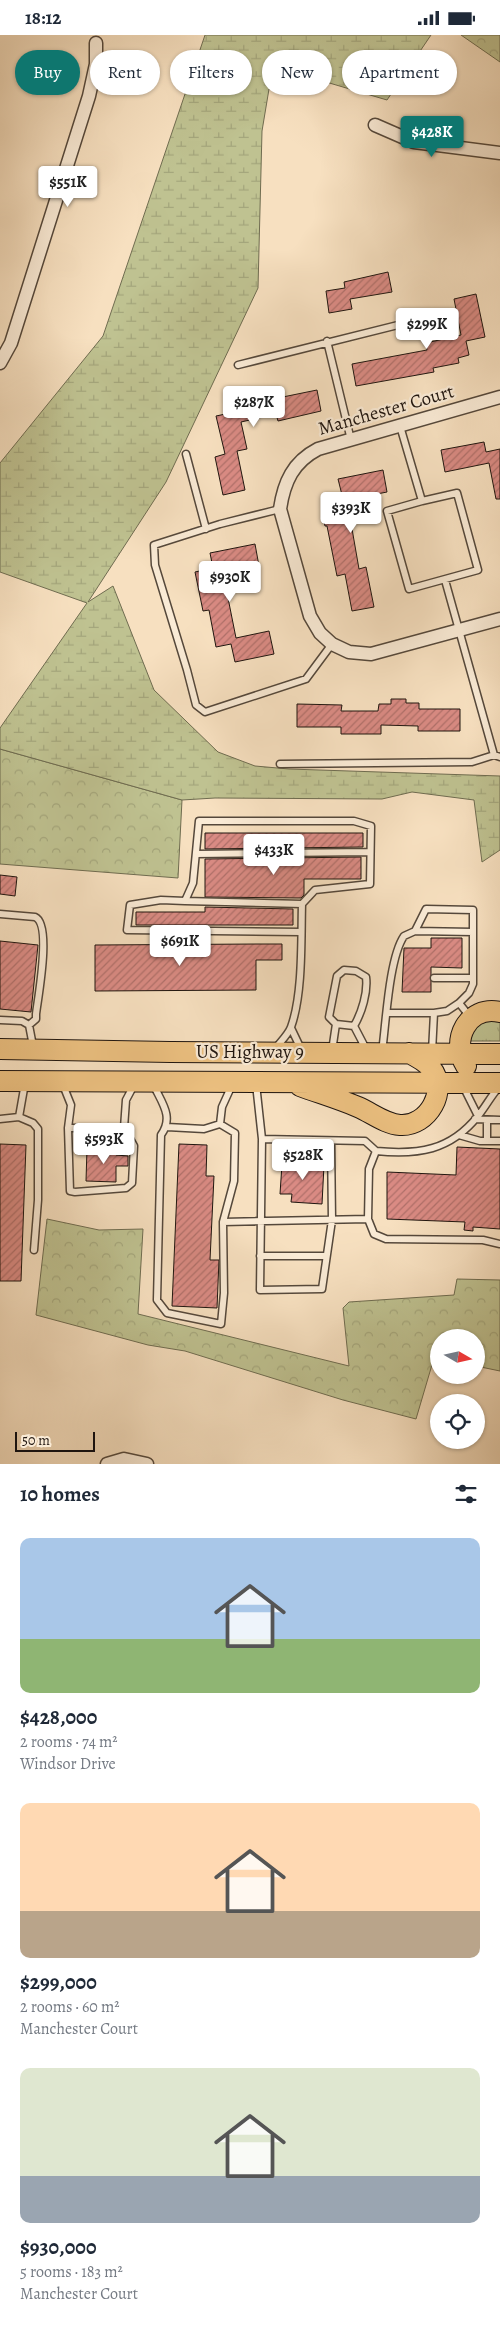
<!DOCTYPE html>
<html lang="en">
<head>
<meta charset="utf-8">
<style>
	body { margin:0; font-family:Alegreya,serif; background:#f6f6f7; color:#1f2937; height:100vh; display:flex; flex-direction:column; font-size:19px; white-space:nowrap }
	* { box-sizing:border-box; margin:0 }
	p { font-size:16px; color:#747a83 }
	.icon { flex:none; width:28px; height:28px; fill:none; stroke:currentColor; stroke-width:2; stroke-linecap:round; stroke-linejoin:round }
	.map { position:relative; height:1429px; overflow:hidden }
	.panel { display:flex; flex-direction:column; background:#fff; flex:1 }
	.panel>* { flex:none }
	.banner { position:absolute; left:15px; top:15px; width:470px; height:45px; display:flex; gap:10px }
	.needle { width:32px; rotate:99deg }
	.controls { position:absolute; left:430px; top:1294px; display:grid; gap:10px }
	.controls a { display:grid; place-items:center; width:55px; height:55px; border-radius:50%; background:#fff; box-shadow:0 1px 4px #0004; font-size:25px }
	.scale { position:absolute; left:15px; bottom:12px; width:80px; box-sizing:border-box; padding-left:5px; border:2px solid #1f150f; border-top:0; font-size:14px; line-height:18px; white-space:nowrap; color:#1f150f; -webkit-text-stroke:4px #faebd6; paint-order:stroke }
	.price { position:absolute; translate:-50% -42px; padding:0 11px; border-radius:5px; background:#fff; color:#222; font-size:16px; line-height:32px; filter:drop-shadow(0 1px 2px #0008) }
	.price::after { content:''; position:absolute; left:50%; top:30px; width:15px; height:11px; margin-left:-8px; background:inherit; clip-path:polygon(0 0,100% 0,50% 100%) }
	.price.current { background:#0f766e; color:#fff }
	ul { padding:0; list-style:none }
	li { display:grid; align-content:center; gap:10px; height:265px; padding:0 20px }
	li span { display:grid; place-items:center; height:155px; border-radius:10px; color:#555 }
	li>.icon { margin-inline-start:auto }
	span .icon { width:90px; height:90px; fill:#fffc; stroke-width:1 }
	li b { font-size:21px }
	h2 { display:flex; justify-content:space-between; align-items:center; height:60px; padding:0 20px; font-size:21px }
	.tag { padding:0 18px; border-radius:22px; background:#fff; box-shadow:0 1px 4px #0004; font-size:18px; line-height:45px }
	.tag.current { background:#0f766e; color:#fff }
	.status { display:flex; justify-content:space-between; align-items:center; height:35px; padding:0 25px; background:#fff; direction:ltr }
	.status svg { height:14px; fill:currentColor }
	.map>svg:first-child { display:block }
	.grass { fill:url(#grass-tufts); stroke:#6f6c50 }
	.forest { fill:url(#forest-crowns); stroke:#6f6c50 }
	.wetland { fill:url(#wetland-marsh); stroke:#6f6c50 }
	.building { fill:url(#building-hatch); stroke:#1f150f }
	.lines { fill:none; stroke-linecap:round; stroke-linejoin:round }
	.service-casing { stroke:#55483b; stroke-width:9 }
	.minor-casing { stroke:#55483b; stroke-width:15 }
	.trunk-casing { stroke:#1f150f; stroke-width:22 }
	.service { stroke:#faebd6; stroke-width:6 }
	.minor { stroke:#faebd6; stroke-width:12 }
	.trunk { stroke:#ecc080; stroke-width:20 }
	.labels { text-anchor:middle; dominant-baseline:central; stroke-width:4.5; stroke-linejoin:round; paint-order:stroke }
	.street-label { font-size:19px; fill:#1f150f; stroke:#faebd6 }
</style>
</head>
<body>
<div class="status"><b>18:12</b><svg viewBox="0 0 49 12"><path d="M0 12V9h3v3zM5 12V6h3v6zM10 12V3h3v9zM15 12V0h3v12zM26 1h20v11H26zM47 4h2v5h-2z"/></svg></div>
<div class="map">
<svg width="500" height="1429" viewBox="0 0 500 1429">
	<defs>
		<pattern id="grass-tufts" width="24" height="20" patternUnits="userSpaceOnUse" patternTransform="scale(1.25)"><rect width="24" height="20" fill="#bfc291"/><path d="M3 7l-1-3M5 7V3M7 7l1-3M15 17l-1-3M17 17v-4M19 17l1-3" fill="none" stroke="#a4a67c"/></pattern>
		<pattern id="forest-crowns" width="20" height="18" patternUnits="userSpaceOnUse" patternTransform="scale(1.25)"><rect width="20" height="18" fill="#bfc291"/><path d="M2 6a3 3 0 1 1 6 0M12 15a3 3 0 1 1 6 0" fill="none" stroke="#a4a67c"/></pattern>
		<pattern id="wetland-marsh" width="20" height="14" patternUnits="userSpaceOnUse" patternTransform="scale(1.25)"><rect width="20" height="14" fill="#bfc291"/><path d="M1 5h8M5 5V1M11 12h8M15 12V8" fill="none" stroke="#a4a67c"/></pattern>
		<pattern id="building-hatch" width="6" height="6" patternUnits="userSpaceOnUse" patternTransform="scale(1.25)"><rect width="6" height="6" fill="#da8b84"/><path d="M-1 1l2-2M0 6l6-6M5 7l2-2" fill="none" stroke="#b0706a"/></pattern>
	</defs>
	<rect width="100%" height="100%" fill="#f7e0c0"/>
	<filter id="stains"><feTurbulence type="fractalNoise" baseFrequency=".004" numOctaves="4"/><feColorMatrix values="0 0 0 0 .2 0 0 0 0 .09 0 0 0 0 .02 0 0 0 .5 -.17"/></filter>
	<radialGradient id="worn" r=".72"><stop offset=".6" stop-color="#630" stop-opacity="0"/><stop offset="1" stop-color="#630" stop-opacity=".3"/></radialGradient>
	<path class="grass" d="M500 982V1006H469L473 991Z"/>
	<path class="forest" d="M461 0H500V27Z
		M0 714 182 765 178 843 0 829Z
		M47 1184 99 1195 143 1194 138 1279 349 1331 343 1273 349 1267 454 1260 457 1244 500 1245V1336L476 1331V1302H439V1324L434 1323 416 1384 343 1365 185 1316 148 1310 36 1280Z"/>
	<path class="wetland" d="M205 0H431L387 65 309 42 269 54 262 96 258 253 166 447 88 567 113 551 154 655 218 717 255 731 289 734 500 741V815L482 827 474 765 412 757 382 764 215 763 182 765 0 714V693L87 568 0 537V428L103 301Z"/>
	<path class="building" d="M388 237 392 257 350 264 352 274 329 278 326 256 345 253 344 247Z
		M476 259 485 302 466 306 469 320 458 323 459 328 433 333 434 337 356 351 352 329 427 315 426 308 461 300 454 264Z
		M271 354 273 364 317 355 321 376 278 386 276 379 241 387 247 414 237 416 245 455 223 460 215 422 225 419 216 381 235 377 232 363Z
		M484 407 486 417 500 414V464H496L489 428 445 437 441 415Z
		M383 435 387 457 347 465 359 534 366 532 374 572 352 576 345 539 337 541 327 491H325L322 477H325L323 463 342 460 338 444Z
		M255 509 259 531 223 538 236 603 269 596 274 619 235 627 231 609 216 612 209 575 203 576 195 537 213 533 210 518Z
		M391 664H406V668H419V674H460V696H418V691L381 690V699H341V692H297V669L342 670 341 676H378L379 669H391Z
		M205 798H363V812L205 814Z
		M361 822V844H304V860L301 863 205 862V824Z
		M0 840 17 842 15 861 0 859Z
		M205 872 293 874V890H136V877H205Z
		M431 903H462V933L431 932V957H402L404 913H431Z
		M0 906 38 910 31 977 0 974Z
		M256 909H282V925H256V955L95 956V910Z
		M0 1109 26 1110 21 1246H0Z
		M179 1109 207 1110 206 1141H214L210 1225H219L217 1273 172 1271Z
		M457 1112 500 1114V1194L473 1192V1196L464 1195 465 1187 387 1184V1137L456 1140Z
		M87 1113 116 1114V1120L128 1121V1131H116V1147L86 1146Z
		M293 1122H305V1125H317V1129L324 1130 322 1169 291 1167 292 1159H280L282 1129 292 1130Z"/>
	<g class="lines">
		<g class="service-casing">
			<path id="service" d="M327 306 351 405
				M238 330 430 282
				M400 391 422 466 457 458 478 535 409 554 387 476 422 466
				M186 419 206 494
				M280 474 220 489 154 510 155 530 187 635 196 670 205 677 306 644 332 609
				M445 545 494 720
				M280 729 472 727 494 720 500 722
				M196 819 370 817
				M185 866 302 869
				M0 879 35 882C52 889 38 962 36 979V984L29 990
				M415 896 426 874 473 875V949L469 958 459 968 471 983
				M434 943H473
				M388 978H434L432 1017
				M434 978 447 976 459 968
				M0 985 22 986 29 990 33 1011
				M336 989 354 991
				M291 993 301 1014
				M275 1014C280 1007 288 1000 291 992 303 959 301 905 302 869L315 855 370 849 371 791 354 786H199L193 848 185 866 161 865 130 870 127 895 301 897
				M332 1016 336 989 329 982 337 941 344 935 356 936 366 942C368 957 362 977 354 991L366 1014
				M382 1017C386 988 389 923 404 901L415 896 473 897
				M256 1049 262 1104 365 1106 376 1116
				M63 1050 71 1070 68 1093 70 1156 75 1157 126 1153 132 1148 134 1111 124 1093 126 1065 134 1050
				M154 1051C162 1068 174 1082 161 1100L157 1265 167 1278 221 1289 224 1258 223 1187 368 1184 374 1199 386 1204 483 1205 500 1209
				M463 1051 478 1081
				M19 1082 33 1088 38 1094V1165L34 1215
				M0 1084 19 1082 25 1048
				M475 1084 500 1085
				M220 1089 222 1072 232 1050
				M167 1092 204 1094 220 1089 235 1098 234 1146 223 1187
				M68 1093H124
				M459 1100 480 1106H500
				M262 1104 260 1255 322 1254 332 1185 331 1106
				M487 1106V1085
				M368 1184 369 1134 376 1116C418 1120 450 1116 478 1081 486 1071 491 1061 499 1052
				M260 1221H326"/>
		</g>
		<g class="minor-casing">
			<path id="minor" d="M375 90 414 107 500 118
				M0 328 11 308 89 61 96 29V8
				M500 362 318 414C293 427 284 447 280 474L310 581 320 598 332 609 349 617 371 619 500 584
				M107 1429 124 1424 147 1429"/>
		</g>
		<g class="trunk-casing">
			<path id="trunk" d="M0 1014 170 1017 500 1019
				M466 1031C450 1005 468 970 500 977
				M0 1046 500 1048
				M300 1051C319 1058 339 1064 358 1072 372 1078 385 1089 400 1090 428 1092 449 1055 431 1033 425 1026 417 1022 409 1018"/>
		</g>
		<use href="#service" class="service"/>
		<use href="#minor" class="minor"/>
		<use href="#trunk" class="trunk"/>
	</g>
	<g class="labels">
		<g class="street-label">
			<text transform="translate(386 375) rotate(-16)">Manchester Court</text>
			<text x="250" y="1017">US Highway 9</text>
		</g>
	</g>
	<rect width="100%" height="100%" filter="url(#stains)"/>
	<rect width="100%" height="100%" fill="url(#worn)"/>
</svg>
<div class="controls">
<a><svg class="needle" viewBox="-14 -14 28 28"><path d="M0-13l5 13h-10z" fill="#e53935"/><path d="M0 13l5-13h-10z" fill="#747a83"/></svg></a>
<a><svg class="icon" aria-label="locate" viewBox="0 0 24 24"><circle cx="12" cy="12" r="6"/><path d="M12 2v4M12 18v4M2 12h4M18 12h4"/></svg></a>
</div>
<div class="scale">50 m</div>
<b class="price current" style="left:432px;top:123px">$428K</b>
<b class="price" style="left:68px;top:173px">$551K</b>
<b class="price" style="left:427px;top:315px">$299K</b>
<b class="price" style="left:254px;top:393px">$287K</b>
<b class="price" style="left:351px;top:499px">$393K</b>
<b class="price" style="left:230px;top:568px">$930K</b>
<b class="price" style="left:274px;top:841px">$433K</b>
<b class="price" style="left:180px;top:932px">$691K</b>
<b class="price" style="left:104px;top:1130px">$593K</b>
<b class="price" style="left:303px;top:1146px">$528K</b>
<div class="banner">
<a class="tag current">Buy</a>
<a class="tag">Rent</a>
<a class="tag">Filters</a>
<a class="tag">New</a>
<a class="tag">Apartment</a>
</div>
</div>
<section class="panel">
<h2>10 homes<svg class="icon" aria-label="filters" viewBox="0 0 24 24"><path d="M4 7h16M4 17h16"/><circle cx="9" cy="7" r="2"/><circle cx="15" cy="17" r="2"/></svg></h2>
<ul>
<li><span style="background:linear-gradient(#a9c7e8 65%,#8fb573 0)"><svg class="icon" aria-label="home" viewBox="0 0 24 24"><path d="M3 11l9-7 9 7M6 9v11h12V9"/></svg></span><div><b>$428,000</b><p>2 rooms · 74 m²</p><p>Windsor Drive</p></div></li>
<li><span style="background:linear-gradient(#ffd9b3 70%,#b9a48a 0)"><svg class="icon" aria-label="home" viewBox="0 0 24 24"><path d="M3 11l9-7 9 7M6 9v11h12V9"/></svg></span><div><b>$299,000</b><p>2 rooms · 60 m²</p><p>Manchester Court</p></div></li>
<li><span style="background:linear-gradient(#dfe7d0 70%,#9aa5b1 0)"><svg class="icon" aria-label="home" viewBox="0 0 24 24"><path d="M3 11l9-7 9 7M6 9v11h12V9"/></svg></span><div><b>$930,000</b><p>5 rooms · 183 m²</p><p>Manchester Court</p></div></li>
</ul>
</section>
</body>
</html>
